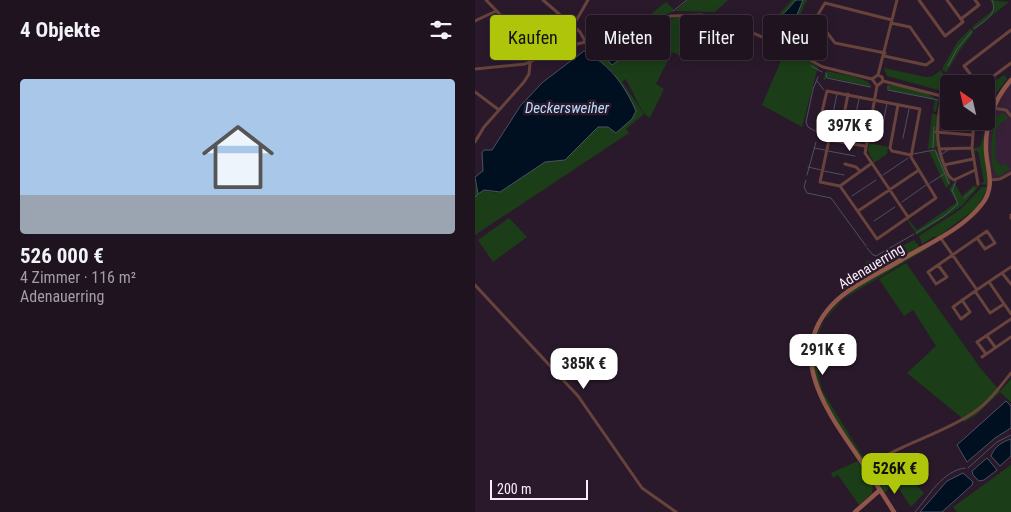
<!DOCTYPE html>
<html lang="de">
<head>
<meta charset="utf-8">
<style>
	body { margin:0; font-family:"Roboto Condensed",sans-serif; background:#2d202d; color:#f1f3f6; height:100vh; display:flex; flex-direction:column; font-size:19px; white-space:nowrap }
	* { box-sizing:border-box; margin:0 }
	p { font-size:16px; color:#a29ea5 }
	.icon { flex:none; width:28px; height:28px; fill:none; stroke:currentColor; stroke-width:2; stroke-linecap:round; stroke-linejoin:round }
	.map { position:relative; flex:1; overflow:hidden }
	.drawer { display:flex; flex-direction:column; background:#201320; width:475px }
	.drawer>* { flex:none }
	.top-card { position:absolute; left:15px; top:15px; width:445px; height:45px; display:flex; gap:10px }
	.needle { width:32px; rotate:326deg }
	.tools { position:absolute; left:465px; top:75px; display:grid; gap:10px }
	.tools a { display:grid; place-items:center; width:55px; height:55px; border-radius:5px; background:#201320; box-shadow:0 2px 12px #0003,0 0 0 1px #3d323e; font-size:25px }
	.scale { position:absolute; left:15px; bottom:12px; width:98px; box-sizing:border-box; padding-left:5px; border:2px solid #f9edf9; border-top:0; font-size:14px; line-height:18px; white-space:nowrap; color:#f9edf9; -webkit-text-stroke:4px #2a192b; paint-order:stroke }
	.price { position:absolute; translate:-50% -42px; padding:0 11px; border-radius:10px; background:#fff; color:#222; font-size:16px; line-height:32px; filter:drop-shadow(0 1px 2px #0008) }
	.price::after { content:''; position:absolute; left:50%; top:30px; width:15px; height:11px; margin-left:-8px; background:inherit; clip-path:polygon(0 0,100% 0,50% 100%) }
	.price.on { background:#aec509; color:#111 }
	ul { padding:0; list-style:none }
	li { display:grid; align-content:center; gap:10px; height:265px; padding:0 20px }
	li+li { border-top:1px solid #3d323e }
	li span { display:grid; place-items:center; height:155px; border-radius:5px; color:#555 }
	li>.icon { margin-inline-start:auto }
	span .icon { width:90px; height:90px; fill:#fffc; stroke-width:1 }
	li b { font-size:21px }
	h2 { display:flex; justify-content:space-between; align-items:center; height:60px; padding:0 20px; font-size:21px }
	.tag { padding:0 18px; border-radius:5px; background:#201320; box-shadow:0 2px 12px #0003,0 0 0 1px #3d323e; font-size:18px; line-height:45px }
	.tag.on { background:#aec509; color:#111 }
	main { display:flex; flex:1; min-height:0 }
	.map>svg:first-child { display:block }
	.built { fill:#372038 }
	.green { fill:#1b3e18 }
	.water { fill:#001021; stroke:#4b5262 }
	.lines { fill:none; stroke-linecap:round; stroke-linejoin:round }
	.stream { stroke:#4b5262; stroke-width:1 }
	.street { stroke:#68433c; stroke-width:3 }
	.secondary { stroke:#90564a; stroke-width:4.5 }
	.labels { text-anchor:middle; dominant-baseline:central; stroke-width:5; stroke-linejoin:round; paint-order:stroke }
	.street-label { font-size:14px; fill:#f9edf9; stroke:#2a192b }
	.water-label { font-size:15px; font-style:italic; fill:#b7defd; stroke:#2a192b }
</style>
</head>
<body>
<main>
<section class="drawer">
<h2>4 Objekte<svg class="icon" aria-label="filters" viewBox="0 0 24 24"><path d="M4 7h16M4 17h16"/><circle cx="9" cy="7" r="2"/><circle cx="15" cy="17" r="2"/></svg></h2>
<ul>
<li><span style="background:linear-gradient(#a9c7e8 75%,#9aa5b1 0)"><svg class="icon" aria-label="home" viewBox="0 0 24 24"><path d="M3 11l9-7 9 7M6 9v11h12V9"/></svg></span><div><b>526 000 €</b><p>4 Zimmer · 116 m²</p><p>Adenauerring</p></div></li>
</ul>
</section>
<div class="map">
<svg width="536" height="512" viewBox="0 0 536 512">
	<rect width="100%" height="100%" fill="#2a192b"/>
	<path class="built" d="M536 81V172L527 178 515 179 511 146 518 109Z"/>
	<path class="green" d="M213 0H253L240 12 200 11Z
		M317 0H332C317 25 328 37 350 52L346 61 288 31Z
		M515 0 534 2 499 30 497 27 518 10V5Z
		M191 2 199 10 197 12 162 25Z
		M208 16 225 17 206 56 197 52 181 84 189 89 175 118C163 111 159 90 150 79L147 82 169 114 151 129 154 133 0 235V185L3 192C12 189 17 194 25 192L70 162 90 160 123 127H133L140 74 118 55 109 51 120 43 156 35 182 23V26L162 44 174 53 189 52 193 45 177 33 192 20Z
		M496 28 498 33 485 50 471 73 467 69 483 41Z
		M311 49 343 67 327 127 287 105Z
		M409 68 451 77 458 76 466 70 471 78 468 89 463 90 412 76Z
		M351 71C363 74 392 76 397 87L352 77 350 80 348 79Z
		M529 75 532 79 516 100 511 102V87Z
		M413 85C428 84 459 94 463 101L461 112 458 111 460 99 414 90Z
		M457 113 462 115V147L453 149Z
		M528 113 533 118 524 124 525 126 521 129 520 157 526 167 529 163 536 169 523 176C512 169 517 128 521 117Z
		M509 133 513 185 505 184 509 182 503 151H499V148L505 147Z
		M394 143 413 147 412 154 399 163 393 151Z
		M462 150 476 183 471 188 454 151 441 152Z
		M479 182 487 196 498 186H504L487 206 442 235 432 220 433 219 442 230 482 202 474 189Z
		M507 187H513L503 207 461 238 460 236 447 244 444 236 486 209Z
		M34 218 52 237 18 262 3 240Z
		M439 240 445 247 396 275 390 266 391 261 400 260Z
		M460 244 368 299 349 321 341 340 340 361 347 390 386 454 396 463H390C379 451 371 435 362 422 297 322 380 284 460 244Z
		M431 263 506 369 525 391 536 379V402L525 392 501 415 489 422 486 417 432 373 461 346 438 310 429 316 404 279Z
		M429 451 418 461 449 493 436 507 412 471 415 459Z
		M383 461 398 486 397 493 384 505 363 475 358 478 356 473Z
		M536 465V512H482L478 507Z
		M398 466 411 475 415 486 410 493 396 472Z"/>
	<path class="water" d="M321 0H328L321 17 326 40 323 42 304 25 302 21Z
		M142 50 147 58 137 65 131 58Z
		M109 51C135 65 149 84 161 111L157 119 141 133 133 127H123L90 160 70 162 25 192 9 190 3 194 0 177 8 171 7 153 9 150H17L46 105 68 82Z
		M531 401 536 406V428L520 438 492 462 482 445Z
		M536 439V456L525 466 516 456C520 446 527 442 536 439Z
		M512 458 522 470 509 480 504 481 498 475 497 471Z
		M488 473 498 482 497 485 467 512H445L472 481Z"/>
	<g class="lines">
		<path class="stream" d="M198 11 212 0
			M499 29C509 21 524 14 517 0
			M324 41 338 55
			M128 58 156 39 163 44 188 22
			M336 66 347 72
			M473 66 482 49 497 31
			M351 73 352 78 395 87
			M342 81 349 90
			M413 86V90L463 100
			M468 101 474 103
			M466 118H467
			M469 119H472
			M486 122H487
			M356 123 362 94
			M378 127 384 99
			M340 131 333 127 331 122 338 89 343 77
			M406 134 412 103
			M428 138 434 109
			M339 148 350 150
			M458 148 459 127
			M460 150 474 184
			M353 151 380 156
			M438 154 459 150
			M467 154 473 150
			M333 167 346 170
			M349 171 369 175
			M332 175 341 142
			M408 175 433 158
			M331 180 329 187 332 193 356 198 391 246
			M455 183 469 174
			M477 191 481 181
			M377 196 401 180
			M0 197 3 194
			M489 198 499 189
			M427 202 451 185
			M399 221 420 207
			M441 233 469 216 483 204 477 190
			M392 248 398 255 401 256 439 234
			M493 468 522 442 536 435
			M440 512C454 496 467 471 490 468"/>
		<path class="street" d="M11 0 38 28
			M68 0 105 32 110 41
			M444 0 470 36 488 22 472 0
			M486 19 504 5 500 0
			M0 21 21 11
			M98 26 113 0
			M410 53 360 43 341 18 350 3 417 20
			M409 56 451 65 458 60 435 27 416 23
			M0 69 50 64 88 47 152 33 196 16 226 15 249 20 312 48 348 67 397 79
			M403 75 422 0
			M397 79 402 86 408 81 474 98
			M397 79 403 75 407 77 408 81
			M503 84 489 66 536 30
			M508 84 536 63
			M402 86 390 153 433 217
			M352 91 445 109 436 157 461 198 402 239 365 186 345 182 354 140 343 128Z
			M0 92 24 110
			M467 96C462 121 459 142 470 167 472 173 473 177 479 180L500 170
			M423 105 415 148 417 151 436 155
			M511 107 531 110 536 116
			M464 113 474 117
			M499 121 497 148 503 184
			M461 132 497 135
			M354 140 390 146
			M364 141 373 94
			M0 142 9 127 49 82 54 74 55 63
			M464 149 497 148
			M370 164 381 167 385 171
			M469 165 498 159
			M516 180 525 179 536 173
			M365 186 397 163
			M383 211 444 170
			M536 215V218
			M465 237 502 290
			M463 265 472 277 461 284 453 272 512 231 520 243 510 249 502 238
			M527 273 536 284
			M514 282 536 314
			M0 285 103 396 167 488 201 512
			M500 291 515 313 529 304
			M487 300 495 312 486 319 478 307C497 293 516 280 536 267
			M512 336 520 347
			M511 354 502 342 536 319
			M507 357 536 337
			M391 468C424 444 465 435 498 413 513 403 525 387 536 373"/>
		<path class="secondary" d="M380 512 405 490
			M419 512C407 493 395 474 382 455 352 411 310 355 357 305 375 286 403 274 426 260 453 244 488 229 507 204 521 186 512 170 511 150 510 125 519 99 536 80"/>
	</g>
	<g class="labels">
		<g class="street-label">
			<text transform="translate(396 266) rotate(-31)">Adenauerring</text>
		</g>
		<g class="water-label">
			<text x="92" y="108">Deckersweiher</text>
		</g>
	</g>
</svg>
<div class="tools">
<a><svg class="needle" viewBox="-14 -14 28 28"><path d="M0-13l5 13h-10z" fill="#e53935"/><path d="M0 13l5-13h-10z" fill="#a29ea5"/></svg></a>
</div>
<div class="scale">200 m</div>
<b class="price" style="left:375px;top:152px">397K €</b>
<b class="price" style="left:348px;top:376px">291K €</b>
<b class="price" style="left:109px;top:390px">385K €</b>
<b class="price on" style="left:420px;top:495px">526K €</b>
<div class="top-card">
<a class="tag on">Kaufen</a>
<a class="tag">Mieten</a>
<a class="tag">Filter</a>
<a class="tag">Neu</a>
</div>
</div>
</main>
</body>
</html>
